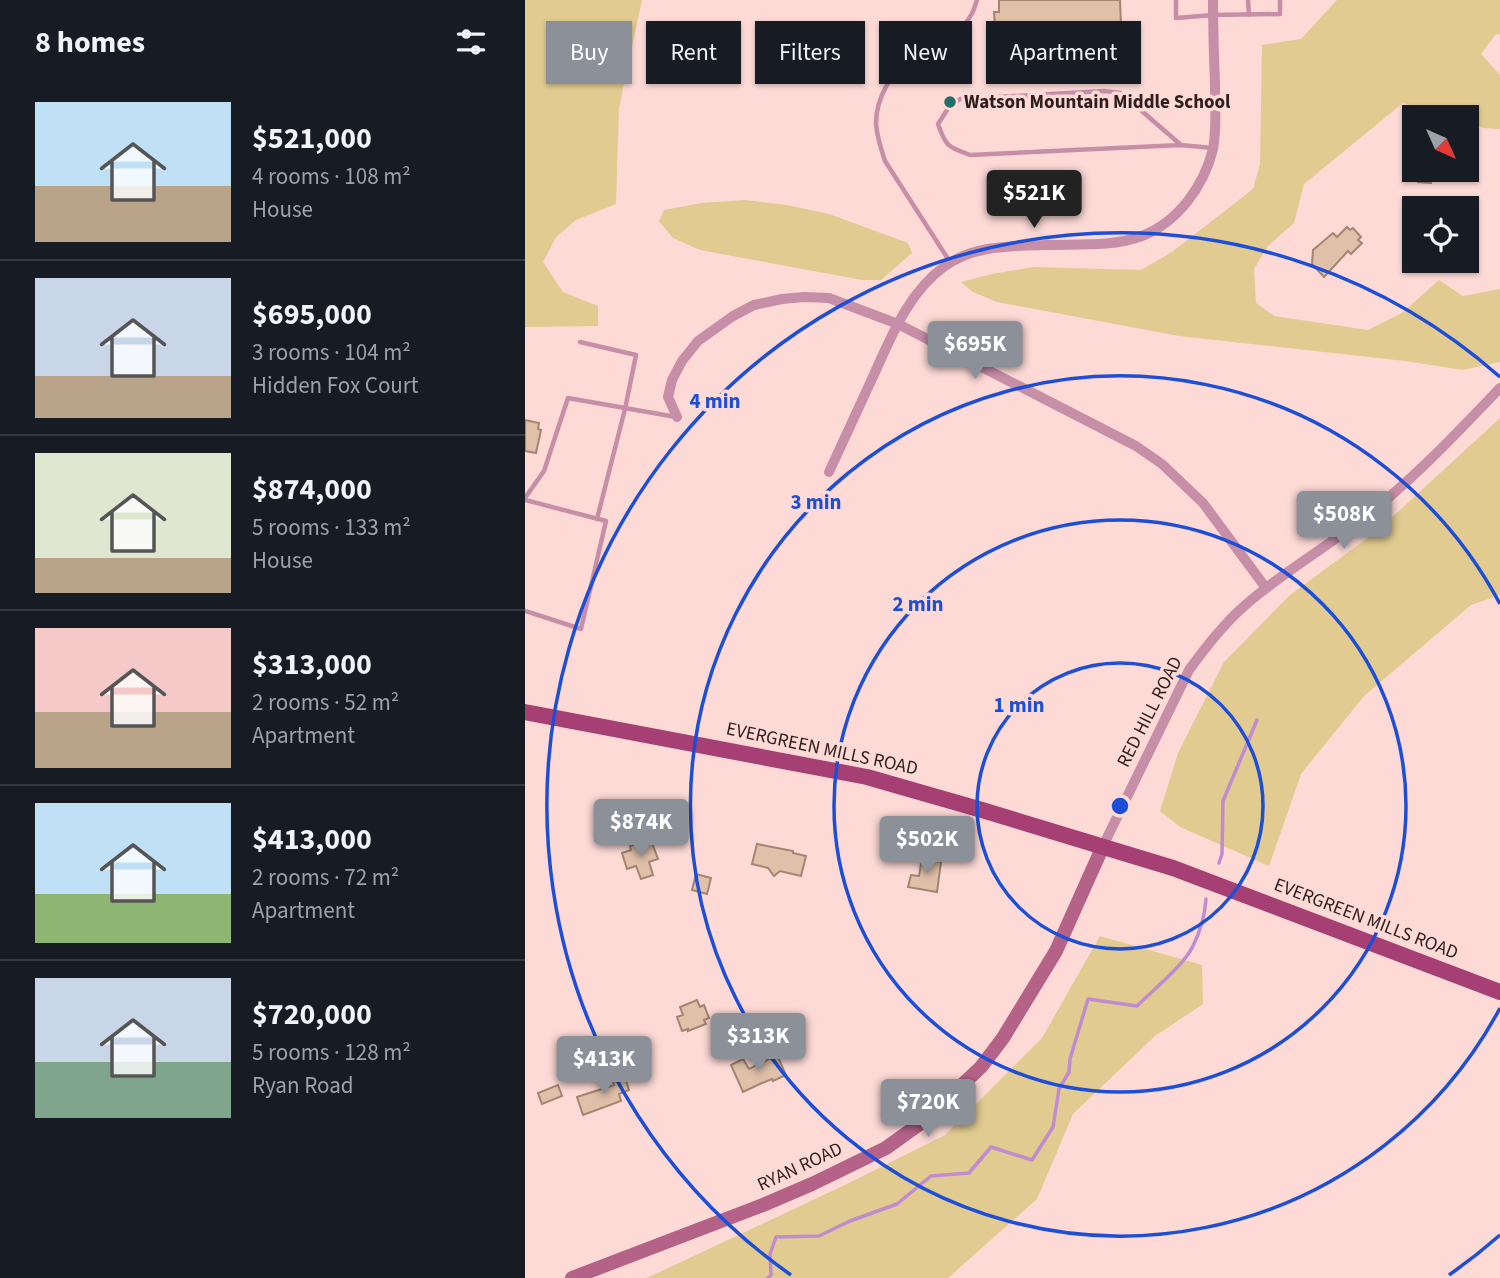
<!DOCTYPE html>
<html lang="en">
<head>
<meta charset="utf-8">
<style>
	body { margin:0; font-family:"Source Sans 3",sans-serif; background:#242831; color:#f1f3f6; height:100vh; display:flex; flex-direction:column; font-size:26px; white-space:nowrap }
	* { box-sizing:border-box; margin:0 }
	p { font-size:23px; color:#9ea1a6 }
	.icon { flex:none; width:38px; height:38px; fill:none; stroke:currentColor; stroke-width:2; stroke-linecap:round; stroke-linejoin:round }
	.map { position:relative; flex:1; overflow:hidden }
	.drawer { display:flex; flex-direction:column; background:#171b24; width:525px }
	.drawer>* { flex:none }
	.top-card { position:absolute; left:21px; top:21px; width:665px; height:63px; display:flex; gap:14px }
	.needle { width:46px; rotate:135deg }
	.tools { position:absolute; left:877px; top:105px; display:grid; gap:14px }
	.tools a { display:grid; place-items:center; width:77px; height:77px; border-radius:0px; background:#171b24; box-shadow:0 2px 5px #0004; font-size:35px }
	.price { position:absolute; translate:-50% -60px; padding:0 16px; border-radius:7px; background:#8c9099; color:#fff; font-size:23px; line-height:46px; filter:drop-shadow(0 2px 4px #0008) }
	.price::after { content:''; position:absolute; left:50%; top:42px; width:21px; height:16px; margin-left:-10px; background:inherit; clip-path:polygon(0 0,100% 0,50% 100%) }
	.price.active { background:#222; color:#fff }
	ul { padding:0; list-style:none }
	li { display:flex; align-items:center; gap:21px; height:175px; padding:0 35px }
	li+li { border-top:2px solid #363941 }
	li span { display:grid; place-items:center; flex:none; width:196px; height:140px; border-radius:0px; color:#555 }
	li>.icon { margin-inline-start:auto }
	span .icon { width:84px; height:84px; fill:#fffc; stroke-width:1 }
	li b { font-size:30px }
	h2 { display:flex; justify-content:space-between; align-items:center; height:84px; padding:0 35px; font-size:30px }
	.pill { padding:0 24px; border-radius:0px; background:#171b24; box-shadow:0 2px 5px #0004; font-size:24px; line-height:63px }
	.pill.active { background:#8c9099; color:#fff }
	main { display:flex; flex:1; min-height:0 }
	.map>svg:first-child { display:block }
	.green { fill:#e1cb90 }
	.lines { fill:none; stroke-linecap:round; stroke-linejoin:round }
	.stream { stroke:#c08bcf; stroke-width:3.5 }
	.building { fill:#e1c0a9; stroke:#a4856f; stroke-width:2 }
	.service { stroke:#c78ea7; stroke-width:4.5 }
	.minor { stroke:#c78ea7; stroke-width:10 }
	.secondary { stroke:#b56289; stroke-width:14 }
	.primary { stroke:#a64074; stroke-width:16 }
	.ring { fill:none; stroke:#1d4ed8; stroke-width:3.5 }
	.poi-dot { fill:#246e69; stroke:#fddad6; stroke-width:2.5 }
	.labels { text-anchor:middle; dominant-baseline:central; stroke-width:7; stroke-linejoin:round; paint-order:stroke }
	.poi-label { font-size:19px; font-weight:bold; fill:#2e1e1d; stroke:#fddad6; text-anchor:start }
	.street-label { font-size:19px; fill:#2e1e1d; stroke:#fddad6 }
	.centre { fill:#1d4ed8; stroke:#fddad6; stroke-width:3.5 }
	.ring-label { font-size:21px; text-anchor:middle; font-weight:bold; fill:#1d4ed8; stroke:#fddad6; stroke-width:7; stroke-linejoin:round; paint-order:stroke }
</style>
</head>
<body>
<main>
<section class="drawer">
<h2>8 homes<svg class="icon" aria-label="filters" viewBox="0 0 24 24"><path d="M4 7h16M4 17h16"/><circle cx="9" cy="7" r="2"/><circle cx="15" cy="17" r="2"/></svg></h2>
<ul>
<li><span style="background:linear-gradient(#bfe0f5 60%,#b9a48a 0)"><svg class="icon" aria-label="home" viewBox="0 0 24 24"><path d="M3 11l9-7 9 7M6 9v11h12V9"/></svg></span><div><b>$521,000</b><p>4 rooms · 108 m²</p><p>House</p></div></li>
<li><span style="background:linear-gradient(#c9d6e8 70%,#b9a48a 0)"><svg class="icon" aria-label="home" viewBox="0 0 24 24"><path d="M3 11l9-7 9 7M6 9v11h12V9"/></svg></span><div><b>$695,000</b><p>3 rooms · 104 m²</p><p>Hidden Fox Court</p></div></li>
<li><span style="background:linear-gradient(#dfe7d0 75%,#b9a48a 0)"><svg class="icon" aria-label="home" viewBox="0 0 24 24"><path d="M3 11l9-7 9 7M6 9v11h12V9"/></svg></span><div><b>$874,000</b><p>5 rooms · 133 m²</p><p>House</p></div></li>
<li><span style="background:linear-gradient(#f6c9c9 60%,#b9a48a 0)"><svg class="icon" aria-label="home" viewBox="0 0 24 24"><path d="M3 11l9-7 9 7M6 9v11h12V9"/></svg></span><div><b>$313,000</b><p>2 rooms · 52 m²</p><p>Apartment</p></div></li>
<li><span style="background:linear-gradient(#bfe0f5 65%,#8fb573 0)"><svg class="icon" aria-label="home" viewBox="0 0 24 24"><path d="M3 11l9-7 9 7M6 9v11h12V9"/></svg></span><div><b>$413,000</b><p>2 rooms · 72 m²</p><p>Apartment</p></div></li>
<li><span style="background:linear-gradient(#c9d6e8 60%,#7fa58c 0)"><svg class="icon" aria-label="home" viewBox="0 0 24 24"><path d="M3 11l9-7 9 7M6 9v11h12V9"/></svg></span><div><b>$720,000</b><p>5 rooms · 128 m²</p><p>Ryan Road</p></div></li>
</ul>
</section>
<div class="map">
<svg width="975" height="1278" viewBox="0 0 975 1278">
	<rect width="100%" height="100%" fill="#fddad6"/>
	<path class="green" d="M0 0H117L94 108 91 204 51 220 31 237 18 262 38 292 73 306V326L0 327Z
		M812 0H975V35L971 34 956 54 975 75V129L958 128 942 123V117H924L878 103 779 184 769 223 743 246 729 269 731 303 749 316 843 330 877 313 914 280 938 296 975 289V362L938 370 880 361 654 336 472 302 448 292 436 282 467 274 508 267 616 270 647 252 728 189 735 164 737 45 776 39Z
		M220 200 262 205 304 214 383 243 387 253 356 280H337L175 250 148 238 134 221 139 210 176 203Z
		M975 418V595L946 605 839 696 776 774 744 866 655 827 635 811 653 753 699 662 765 595 852 531Z
		M575 936 677 965 678 1004 630 1036 548 1114 512 1199 423 1278H122L324 1183 420 1135 517 1038Z"/>
	<g class="lines">
		<path class="stream" d="M694 863 697 854 698 801 732 720
			M243 1278 246 1275 245 1254 251 1237 294 1236 325 1221 372 1204 406 1176 444 1173 466 1147 507 1160 528 1127 534 1089 544 1072 545 1059 563 999 612 1006C627 991 660 964 668 946 675 932 680 914 681 899"/>
	</g>
	<path class="building" d="M474 0H595L596 25 536 27 537 48H526L527 68 476 70 474 28H470L469 12H474Z
		M894 170H908L906 183 893 182Z
		M822 227 825 230 828 228 836 237 833 240 837 243 826 254 823 251 799 277 787 264 788 250 808 233 812 237Z
		M0 420 14 423 13 429 16 430 11 453 0 451Z
		M118 842 119 845 127 843 133 859 124 862 128 875 116 879 111 866 102 869 97 853 106 850 105 846Z
		M232 844 268 851V853L281 856 276 876 255 871 249 876 243 868 227 864Z
		M397 858 416 862 412 892 383 887 386 875 394 876Z
		M171 874 186 878 182 894 167 890Z
		M172 1000 175 1007 179 1005 184 1018 179 1020 181 1024 163 1031V1029L157 1031 152 1017 158 1015 155 1007Z
		M252 1055 261 1075 248 1081 247 1079 237 1083 218 1092 206 1065 218 1059 224 1069Z
		M99 1074 104 1090 94 1094 96 1101 58 1115 52 1097 89 1085 87 1078Z
		M33 1085 37 1096 17 1104 13 1093Z"/>
	<g class="lines">
		<path class="service" d="M651 0V18L688 15 755 14V0
			M723 0 724 15
			M656 145 596 93 579 91 435 99 424 107 413 124C421 147 423 147 445 155L656 145 687 148
			M425 262 360 161C356 149 352 137 351 124 351 97 367 70 390 56 408 44 435 36 446 15 449 11 450 5 452 0
			M55 342 111 355 100 409 72 519
			M0 498 19 471 43 398 151 417
			M0 500 81 521 56 629 0 611"/>
		<path class="minor" d="M152 417 143 397 147 380 157 361 173 341 208 316 229 305 257 299 279 297 304 298 373 324 611 446 637 464 678 503 741 588
			M304 472C318 442 332 411 346 381 365 340 382 293 420 266 449 245 487 246 522 245 552 244 588 247 617 236 653 222 679 186 688 149 692 128 690 106 690 85 689 57 688 28 688 0
			M578 846 664 670C680 648 696 627 716 609 752 576 796 551 836 520 886 482 931 434 975 388"/>
		<path class="secondary" d="M47 1278 238 1205 287 1184 361 1148 400 1120 456 1067 478 1038 531 951 578 846"/>
		<path class="primary" d="M0 712 342 777 457 810 648 868 975 992"/>
	</g>
	<g class="ring">
		<circle cx="595" cy="806" r="143"/>
		<circle cx="595" cy="806" r="286"/>
		<path d="M975 1008A430 430 0 1 1 975 604"/>
		<path d="M975 1235A573 573 0 0 1 924 1275M266 1275A573 573 0 1 1 975 377"/>
	</g>
	<circle class="poi-dot" cx="425" cy="102" r="7"/>
	<g class="labels">
		<g class="poi-label">
			<text x="439" y="102">Watson Mountain Middle School</text>
		</g>
		<g class="street-label">
			<text transform="translate(625 712) rotate(-63)">RED HILL ROAD</text>
			<text transform="translate(297 749) rotate(12)">EVERGREEN MILLS ROAD</text>
			<text transform="translate(841 919) rotate(21)">EVERGREEN MILLS ROAD</text>
			<text transform="translate(275 1167) rotate(-25)">RYAN ROAD</text>
		</g>
	</g>
	<circle cx="595" cy="806" r="10" class="centre"/>
	<g class="ring-label">
		<text x="190" y="408">4 min</text>
		<text x="291" y="509">3 min</text>
		<text x="393" y="611">2 min</text>
		<text x="494" y="712">1 min</text>
	</g>
</svg>
<div class="tools">
<a><svg class="needle" viewBox="-14 -14 28 28"><path d="M0-13l5 13h-10z" fill="#e53935"/><path d="M0 13l5-13h-10z" fill="#9ea1a6"/></svg></a>
<a><svg class="icon" aria-label="locate" viewBox="0 0 24 24"><circle cx="12" cy="12" r="6"/><path d="M12 2v4M12 18v4M2 12h4M18 12h4"/></svg></a>
</div>
<b class="price active" style="left:509px;top:230px">$521K</b>
<b class="price" style="left:450px;top:381px">$695K</b>
<b class="price" style="left:819px;top:551px">$508K</b>
<b class="price" style="left:116px;top:859px">$874K</b>
<b class="price" style="left:402px;top:876px">$502K</b>
<b class="price" style="left:233px;top:1073px">$313K</b>
<b class="price" style="left:79px;top:1096px">$413K</b>
<b class="price" style="left:403px;top:1139px">$720K</b>
<div class="top-card">
<a class="pill active">Buy</a>
<a class="pill">Rent</a>
<a class="pill">Filters</a>
<a class="pill">New</a>
<a class="pill">Apartment</a>
</div>
</div>
</main>
</body>
</html>
